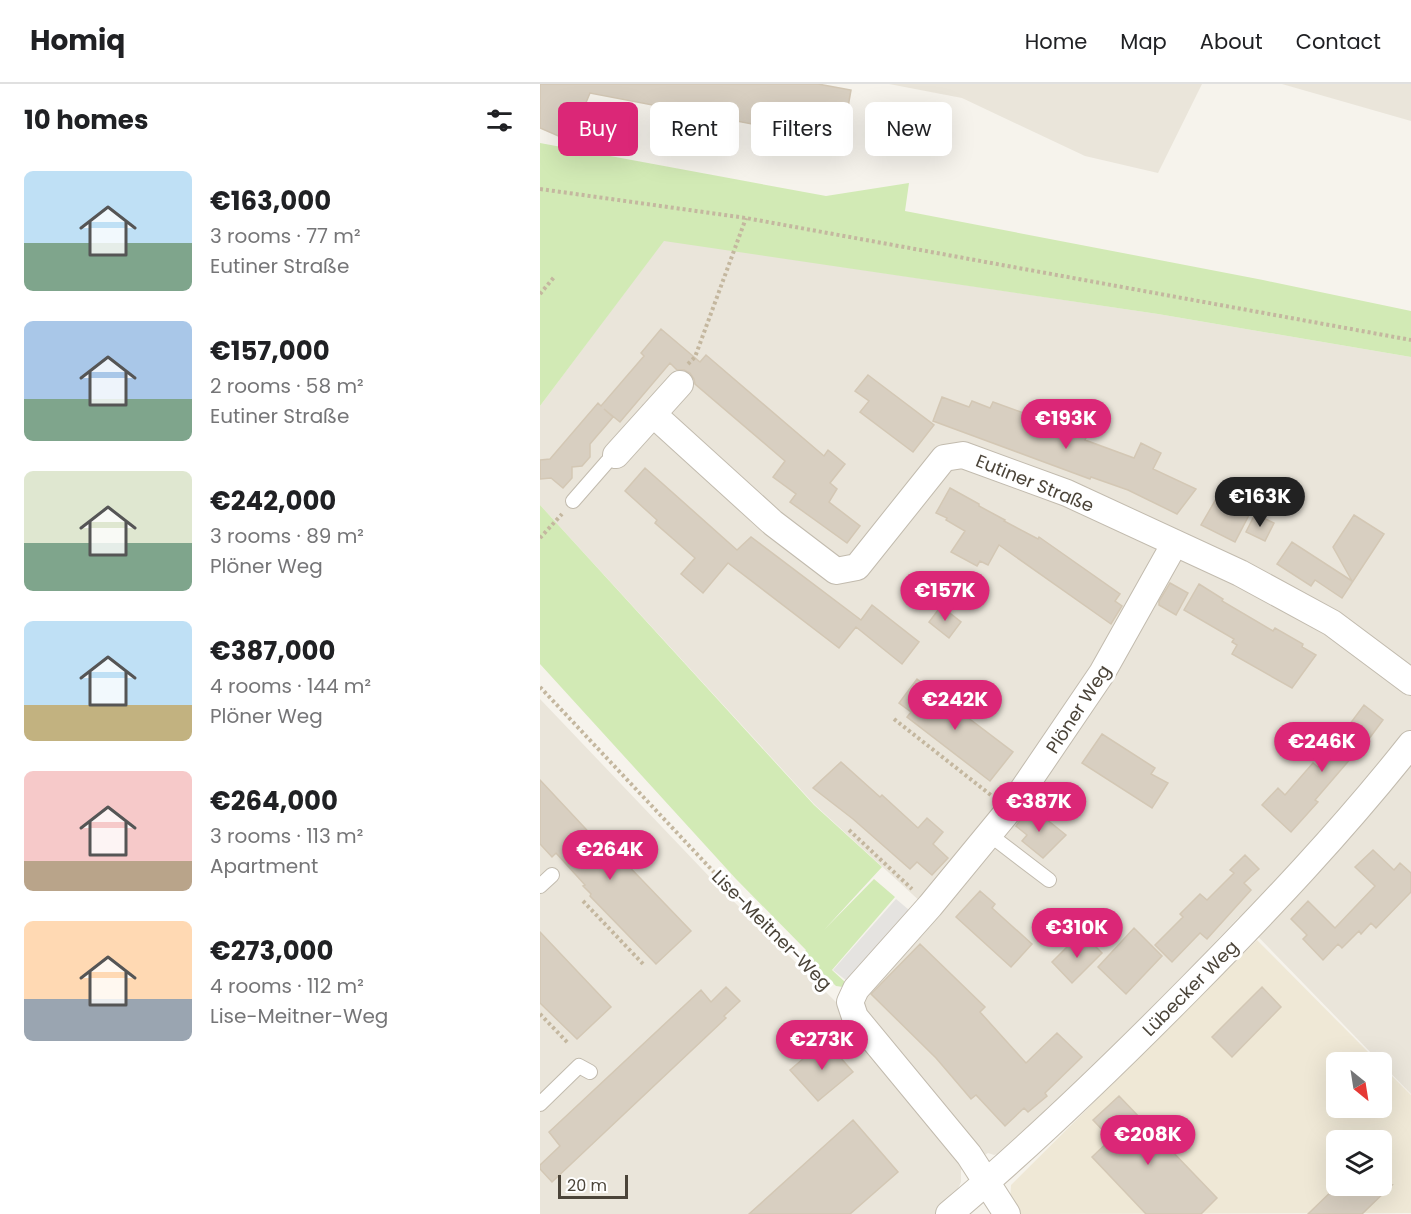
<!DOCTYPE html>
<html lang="en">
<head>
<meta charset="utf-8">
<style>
	body { margin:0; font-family:Poppins,sans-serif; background:#f2f2f2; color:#202124; height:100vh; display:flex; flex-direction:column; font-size:22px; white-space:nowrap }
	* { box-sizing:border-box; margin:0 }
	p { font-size:20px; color:#757577 }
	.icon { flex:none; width:33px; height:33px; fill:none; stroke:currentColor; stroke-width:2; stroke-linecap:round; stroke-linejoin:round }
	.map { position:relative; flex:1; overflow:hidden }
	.side { display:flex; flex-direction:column; background:#fff; width:540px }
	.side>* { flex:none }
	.hud { position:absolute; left:18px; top:18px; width:570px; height:54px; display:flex; gap:12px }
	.needle { width:39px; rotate:150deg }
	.buttons { position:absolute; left:786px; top:968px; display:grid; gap:12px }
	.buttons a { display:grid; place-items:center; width:66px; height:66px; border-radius:9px; background:#fff; box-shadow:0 6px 24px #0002; font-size:30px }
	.scale { position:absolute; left:18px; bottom:15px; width:70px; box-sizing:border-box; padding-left:6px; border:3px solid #4b4439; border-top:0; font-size:16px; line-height:21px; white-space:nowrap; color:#4b4439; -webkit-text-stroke:4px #fff; paint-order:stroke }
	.price { position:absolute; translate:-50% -51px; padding:0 14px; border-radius:21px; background:#db2777; color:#fff; font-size:20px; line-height:39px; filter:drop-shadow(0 2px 3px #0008) }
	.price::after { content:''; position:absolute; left:50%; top:36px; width:18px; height:14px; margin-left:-9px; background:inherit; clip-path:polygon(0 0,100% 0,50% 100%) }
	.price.current { background:#222; color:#fff }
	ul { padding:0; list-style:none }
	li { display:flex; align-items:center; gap:18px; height:150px; padding:0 24px }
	li span { display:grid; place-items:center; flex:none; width:168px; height:120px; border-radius:9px; color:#555 }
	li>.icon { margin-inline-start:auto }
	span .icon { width:72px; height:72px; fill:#fffc; stroke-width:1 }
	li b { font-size:26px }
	h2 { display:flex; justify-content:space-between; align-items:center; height:72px; padding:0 24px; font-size:26px }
	.pill { padding:0 21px; border-radius:9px; background:#fff; box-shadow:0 6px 24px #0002; font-size:21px; line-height:54px }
	.pill.current { background:#db2777; color:#fff }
	header { display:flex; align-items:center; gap:36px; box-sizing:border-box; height:84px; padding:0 30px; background:#fff; border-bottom:2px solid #e0e0e0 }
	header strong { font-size:28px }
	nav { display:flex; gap:33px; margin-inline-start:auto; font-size:21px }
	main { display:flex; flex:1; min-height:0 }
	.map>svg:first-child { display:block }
	.residential { fill:#eae5da }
	.education { fill:#efe8d6; fill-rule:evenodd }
	.green { fill:#d2eab5 }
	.parking { fill:#e5e3e0 }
	.building { fill:#d8cfc1; stroke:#d3c7b4; stroke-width:1.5 }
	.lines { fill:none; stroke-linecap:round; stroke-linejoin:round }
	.lane-casing { stroke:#c2bbae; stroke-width:16 }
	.street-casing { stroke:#c2bbae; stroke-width:28 }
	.path { stroke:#c4b79f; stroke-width:4; stroke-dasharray:3 3; stroke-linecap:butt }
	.lane { stroke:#fff; stroke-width:14 }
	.street { stroke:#fff; stroke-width:26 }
	.labels { text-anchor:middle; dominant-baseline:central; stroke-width:6; stroke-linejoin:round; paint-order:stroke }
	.street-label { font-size:18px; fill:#4b4439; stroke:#fff }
</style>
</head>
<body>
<header>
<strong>Homiq</strong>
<nav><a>Home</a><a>Map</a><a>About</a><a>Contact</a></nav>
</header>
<main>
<section class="side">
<h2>10 homes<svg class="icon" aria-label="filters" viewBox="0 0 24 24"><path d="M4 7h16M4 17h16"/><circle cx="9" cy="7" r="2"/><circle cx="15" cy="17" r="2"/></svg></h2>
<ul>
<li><span style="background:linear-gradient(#bfe0f5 60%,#7fa58c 0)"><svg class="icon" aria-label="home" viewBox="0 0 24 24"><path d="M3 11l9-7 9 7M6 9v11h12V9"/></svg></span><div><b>€163,000</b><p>3 rooms · 77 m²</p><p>Eutiner Straße</p></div></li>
<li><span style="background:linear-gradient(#a9c7e8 65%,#7fa58c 0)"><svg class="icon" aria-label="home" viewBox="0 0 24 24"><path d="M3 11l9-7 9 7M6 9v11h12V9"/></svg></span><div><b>€157,000</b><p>2 rooms · 58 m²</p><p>Eutiner Straße</p></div></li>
<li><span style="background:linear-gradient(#dfe7d0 60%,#7fa58c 0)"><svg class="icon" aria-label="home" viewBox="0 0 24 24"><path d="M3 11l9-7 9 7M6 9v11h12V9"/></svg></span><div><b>€242,000</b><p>3 rooms · 89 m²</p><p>Plöner Weg</p></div></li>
<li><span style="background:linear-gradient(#bfe0f5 70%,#c2b280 0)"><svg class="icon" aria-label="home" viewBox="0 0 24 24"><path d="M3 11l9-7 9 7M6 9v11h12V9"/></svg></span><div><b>€387,000</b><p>4 rooms · 144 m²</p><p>Plöner Weg</p></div></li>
<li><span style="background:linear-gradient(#f6c9c9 75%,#b9a48a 0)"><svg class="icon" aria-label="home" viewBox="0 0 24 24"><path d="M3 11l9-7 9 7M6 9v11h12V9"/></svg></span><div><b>€264,000</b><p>3 rooms · 113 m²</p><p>Apartment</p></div></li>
<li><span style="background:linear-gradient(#ffd9b3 65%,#9aa5b1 0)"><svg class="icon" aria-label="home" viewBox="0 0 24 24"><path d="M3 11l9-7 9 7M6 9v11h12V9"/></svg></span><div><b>€273,000</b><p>4 rooms · 112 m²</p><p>Lise-Meitner-Weg</p></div></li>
</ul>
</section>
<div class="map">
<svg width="871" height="1130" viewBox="0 0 871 1130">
	<rect width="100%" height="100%" fill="#f6f3ec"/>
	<path class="residential" d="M349 0H662L618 89 545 72 422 14Z
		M742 0H871V37Z
		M124 156 618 230 871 273V1010L699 833 574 964 461 1069 454 1071 448 1069 421 1086V1098L416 1109 431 1130H0V615L183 807 299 921 396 832 275 721 0 421V322Z"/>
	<path class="education" d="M717 856 838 978H796V1023H842V982L871 1011V1129L477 1130 470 1117 471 1101ZM796 1056H842V1101H796Z"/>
	<path class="green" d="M0 59 286 112 369 99 365 127 723 196 871 227V273L618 230 124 157 0 322Z
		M0 421 274 721 342 783 284 846 334 795 355 813 292 886 306 899 303 903 296 902 263 870 266 866 196 795 0 580Z"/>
	<path class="parking" d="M356 815 369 826 307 897 293 886Z"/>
	<path class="building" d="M0 0H278L311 6 302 57 50 9 30 57 0 44Z
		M121 245 160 278 166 271 284 372 288 366 305 380 290 399 297 405 289 418 320 442 307 459 250 418 256 410 233 393 245 377 155 300 154 295 150 289 144 286H137L130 279 80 338 64 325 73 333 50 360V373L42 382 32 383V394L23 404 11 394 0 395V376L10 375 58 319 61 322 104 272 101 269Z
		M328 291 394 341 373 368 320 328 329 317 315 307Z
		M402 313 429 323 432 317 450 324 453 318 547 352 545 356 594 374 601 359 621 369 613 385 656 405 637 430 588 406 551 393 550 395 393 337Z
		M105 384 197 466 211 453 321 536 332 521 379 558 362 580 316 543 299 564 188 479 163 509 141 490 155 474 115 439 117 436 85 407Z
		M410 404 439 420V422L465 436 464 437 498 455 499 453 580 510 575 517 582 522 571 540 459 461 448 481 440 477 437 482 411 468 425 447 406 436 407 434 396 429Z
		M676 415 709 431 695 458 661 441Z
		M715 430 734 439 725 457 706 448Z
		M814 431 844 450 802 514 775 496 771 502 737 480 752 458 812 497 793 463Z
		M630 499 648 509 636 531 619 521V517Z
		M659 500 683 515 682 517 733 547 735 544 763 560 762 563 776 571 752 604 692 570 697 561 692 558 694 555 644 526Z
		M401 522 421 538 409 554 389 538Z
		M377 595 473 668 450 697 367 633 371 628 359 619Z
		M824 621 843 636 820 667 818 666 775 716 778 718 751 748 722 721 738 704 745 711 773 679 778 683 803 654 801 652Z
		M562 650 615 684 611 690 628 699 612 724 542 679Z
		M301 678 340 713 342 711 378 744 387 734 403 748 393 760 408 774 392 791 377 778 370 785 313 735 273 704Z
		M0 696 73 774 77 770 151 847 116 880 50 812 51 810 43 802 45 801 16 769 12 773 0 760Z
		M490 722 526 751 503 774 482 757 487 751 476 742Z
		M833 766 854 786 860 779 871 789V808L836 844 831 839 821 850 819 847 802 864 798 860 783 876 763 855 767 851 751 835 768 817 795 844 835 802 815 783Z
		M705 771 719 785 704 799 711 806 667 855 660 849 632 878 615 861 643 833 640 830 660 810 667 816 694 789 690 786Z
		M440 807 455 820 452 824 492 860 471 883 416 833Z
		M594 844 622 872 586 910 558 883Z
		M0 848 71 923 37 955 0 919Z
		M535 855 550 857 562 869 532 899 512 878Z
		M380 860 445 923 440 928 486 979 517 949 542 973 505 1009 507 1012 488 1028 484 1024 465 1042 436 1011 431 1015 396 974 331 910Z
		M186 903 200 917 184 932 186 934 12 1098 0 1085V1081L20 1062 9 1048 161 906 171 918Z
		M722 903 741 923 692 973 672 953Z
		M285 956 313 988 278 1017 250 986Z
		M579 1012 677 1114 661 1130H606L552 1073 571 1055 553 1036Z
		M313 1036 358 1088 310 1130H209Z
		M798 1101H852L822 1130H768Z"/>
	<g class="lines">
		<g class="lane-casing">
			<path id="lane" d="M33 417 67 378 76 371
				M450 751 509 796
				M0 802 12 791
				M0 1020 39 982 50 988"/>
		</g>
		<g class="street-casing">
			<path id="street" d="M113 330 233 439 296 487 317 483 404 374 423 371 527 409 700 489 792 539 871 598
				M76 371 140 300
				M409 1130C494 1059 573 982 651 903 728 825 803 746 871 660
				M467 1130 429 1071 315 933 310 918 316 905 390 822 469 726 562 589 635 459"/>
		</g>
		<path class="path" d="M0 105 206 134 871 256
			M0 210 15 192
			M148 280 155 273 206 134
			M0 454 22 430
			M0 603 187 802 291 904
			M354 635 452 712
			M309 746 372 805
			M43 817 104 881
			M0 930 28 959"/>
		<use href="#lane" class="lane"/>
		<use href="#street" class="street"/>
	</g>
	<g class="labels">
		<g class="street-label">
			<text transform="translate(495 399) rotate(22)">Eutiner Straße</text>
			<text transform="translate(538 625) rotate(-57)">Plöner Weg</text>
			<text transform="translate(232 846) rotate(45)">Lise-Meitner-Weg</text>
			<text transform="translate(650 904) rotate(-45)">Lübecker Weg</text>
		</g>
	</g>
</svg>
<div class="buttons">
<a><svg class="needle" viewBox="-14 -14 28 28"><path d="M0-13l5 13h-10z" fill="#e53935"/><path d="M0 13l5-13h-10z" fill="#757577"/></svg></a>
<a><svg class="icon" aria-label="layers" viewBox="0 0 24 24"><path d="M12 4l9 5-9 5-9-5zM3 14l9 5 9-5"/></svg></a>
</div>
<div class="scale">20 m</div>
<b class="price" style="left:526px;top:366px">€193K</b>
<b class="price current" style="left:720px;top:444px">€163K</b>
<b class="price" style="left:405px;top:538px">€157K</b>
<b class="price" style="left:415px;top:647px">€242K</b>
<b class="price" style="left:782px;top:689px">€246K</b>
<b class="price" style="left:499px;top:749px">€387K</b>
<b class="price" style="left:70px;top:797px">€264K</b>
<b class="price" style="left:537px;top:875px">€310K</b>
<b class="price" style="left:282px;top:987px">€273K</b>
<b class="price" style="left:608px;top:1082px">€208K</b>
<div class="hud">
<a class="pill current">Buy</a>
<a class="pill">Rent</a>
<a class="pill">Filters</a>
<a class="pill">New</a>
</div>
</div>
</main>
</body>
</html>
